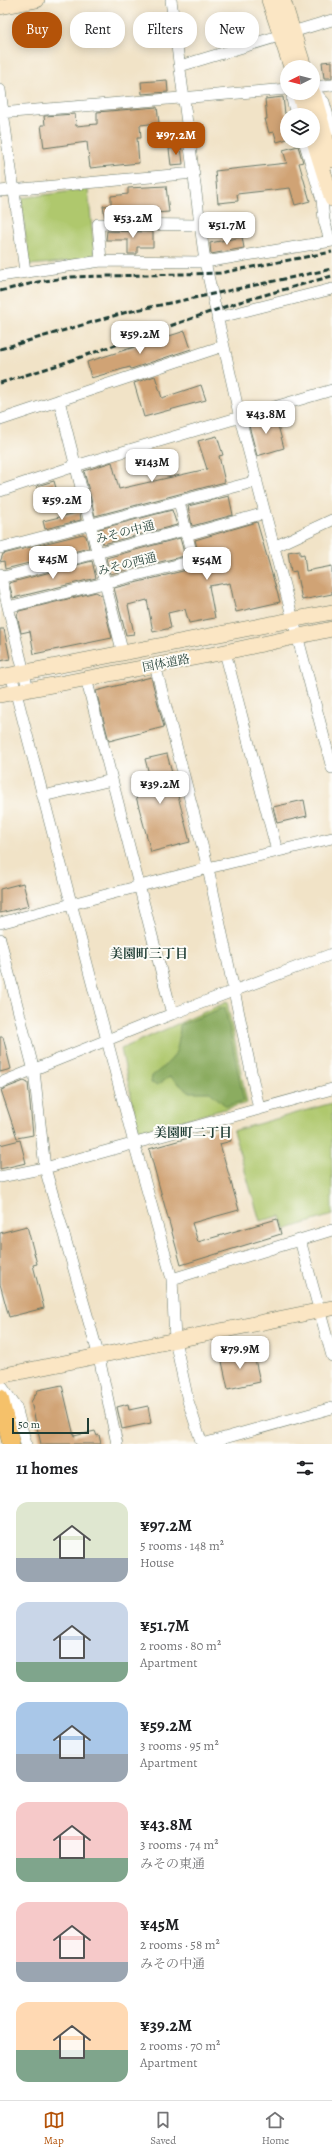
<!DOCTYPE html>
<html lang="en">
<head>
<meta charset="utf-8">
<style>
	body { margin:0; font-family:Alegreya,"Noto Serif JP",serif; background:#f2f2f2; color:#202124; height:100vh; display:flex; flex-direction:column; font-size:15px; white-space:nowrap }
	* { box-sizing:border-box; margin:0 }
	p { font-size:13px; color:#757577 }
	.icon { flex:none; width:22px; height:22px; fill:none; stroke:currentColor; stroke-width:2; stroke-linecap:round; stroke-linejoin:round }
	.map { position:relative; height:1444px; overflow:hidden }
	.sheet { display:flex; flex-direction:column; background:#fff; flex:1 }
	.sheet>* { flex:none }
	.top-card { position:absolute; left:12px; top:12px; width:308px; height:36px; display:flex; gap:8px }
	.needle { width:26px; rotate:264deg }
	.controls { position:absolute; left:280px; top:60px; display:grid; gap:8px }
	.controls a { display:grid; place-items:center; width:40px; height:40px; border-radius:50%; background:#fff; box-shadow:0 2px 10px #0003; font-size:20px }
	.scale { position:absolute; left:12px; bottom:10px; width:77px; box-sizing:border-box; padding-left:4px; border:2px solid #1f3d34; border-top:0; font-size:11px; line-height:14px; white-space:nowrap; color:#1f3d34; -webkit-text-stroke:3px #fdfcf7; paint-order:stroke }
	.price { position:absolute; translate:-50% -34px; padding:0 9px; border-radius:8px; background:#fff; color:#222; font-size:13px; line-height:26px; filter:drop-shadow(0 1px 2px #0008) }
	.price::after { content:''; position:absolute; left:50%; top:24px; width:12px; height:9px; margin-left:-6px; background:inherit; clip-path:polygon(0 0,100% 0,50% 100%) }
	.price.selected { background:#b45309; color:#fff }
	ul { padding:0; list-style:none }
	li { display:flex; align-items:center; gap:12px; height:100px; padding:0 16px }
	li span { display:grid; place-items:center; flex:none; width:112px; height:80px; border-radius:12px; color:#555 }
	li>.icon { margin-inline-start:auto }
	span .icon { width:48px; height:48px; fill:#fffc; stroke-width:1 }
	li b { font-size:17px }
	h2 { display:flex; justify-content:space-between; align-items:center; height:48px; padding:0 16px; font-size:17px }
	.tag { padding:0 14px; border-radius:16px; background:#fff; box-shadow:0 2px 10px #0003; font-size:14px; line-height:36px }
	.tag.selected { background:#b45309; color:#fff }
	.dock { display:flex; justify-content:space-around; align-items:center; height:56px; border-top:1px solid #e0e0e0; background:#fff; font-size:11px; color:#757577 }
	.dock a { display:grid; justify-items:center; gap:2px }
	.dock .selected { color:#b45309 }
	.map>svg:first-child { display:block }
	.green { fill:#afc86d; stroke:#678250 }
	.forest { fill:#8bac60; stroke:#55744a }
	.building { fill:#d0a374 }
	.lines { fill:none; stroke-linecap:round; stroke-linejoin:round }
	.street-casing { stroke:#687767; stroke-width:12 }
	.secondary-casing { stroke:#687767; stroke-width:16 }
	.primary-casing { stroke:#687767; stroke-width:18 }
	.street { stroke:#fff; stroke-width:11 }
	.secondary { stroke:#fbe6c4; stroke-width:15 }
	.primary { stroke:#f5c16b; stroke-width:17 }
	.rail { stroke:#1f3d34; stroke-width:3; stroke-dasharray:6 3; stroke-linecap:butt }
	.labels { text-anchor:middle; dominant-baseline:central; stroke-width:4; stroke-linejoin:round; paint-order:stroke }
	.street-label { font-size:12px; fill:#1f3d34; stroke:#fdfcf7 }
	.neighbourhood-label { font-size:13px; font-weight:bold; fill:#1f3d34; stroke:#fdfcf7 }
</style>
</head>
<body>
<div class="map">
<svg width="332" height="1444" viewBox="0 0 332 1444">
	<rect width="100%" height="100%" fill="#fdfcf7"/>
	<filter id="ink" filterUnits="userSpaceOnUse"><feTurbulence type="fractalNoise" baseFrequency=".025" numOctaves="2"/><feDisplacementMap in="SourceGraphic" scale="8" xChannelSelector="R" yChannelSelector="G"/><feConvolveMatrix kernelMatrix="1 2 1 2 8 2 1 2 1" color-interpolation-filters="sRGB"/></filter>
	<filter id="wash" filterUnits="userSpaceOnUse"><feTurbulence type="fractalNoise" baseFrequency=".012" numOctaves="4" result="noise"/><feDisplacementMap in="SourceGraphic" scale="16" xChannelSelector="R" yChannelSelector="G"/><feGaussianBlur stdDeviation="0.9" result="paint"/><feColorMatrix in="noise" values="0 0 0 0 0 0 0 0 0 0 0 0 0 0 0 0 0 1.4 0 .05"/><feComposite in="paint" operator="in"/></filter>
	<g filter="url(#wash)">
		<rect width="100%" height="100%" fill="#f1e3c7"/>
		<path class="green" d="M88 189 95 259 29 265 21 198Z
			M227 1002 247 1103 139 1132 121 1049Z
			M332 1103V1215L284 1230 281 1216 260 1221 233 1131Z"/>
		<path class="forest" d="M225 1007 244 1101 226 1106 210 1092H189L170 1077 157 1085 151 1083 152 1076C176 1057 178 1056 180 1025Z"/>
		<g id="blocks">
			<path class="building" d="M332 61V78H324L322 62Z
				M167 80 168 92 142 94 141 82Z
				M283 97 285 114 287 113V139L277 142 274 132 269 133 265 119H267L265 99Z
				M157 107 159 123 140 125 141 138H137L139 163 90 168 87 142 44 148 41 125H45L44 116 75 114 76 126 97 124V112Z
				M298 146 303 162 299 163 310 201 295 205 290 188 237 194 238 201 218 203 215 171 287 163 283 150Z
				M181 147 183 164 171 165 169 149Z
				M166 186 169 212 154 213V218L105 217 103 206 111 205V196L128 194V188Z
				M107 231 153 232V247H137V254H128V240H106Z
				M242 237 244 248 211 254 210 243Z
				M185 331 191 349 131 369 130 367 91 378 87 362Z
				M155 376 162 398 201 385 206 400 144 417 134 383Z
				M275 414 284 448 257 456 248 422Z
				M217 436 223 455 219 456 225 482 95 516 84 471 112 462 119 489 207 469 198 441Z
				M54 481 56 488 39 493 37 486Z
				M229 496 233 515 192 526 188 506Z
				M172 510 177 525 103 544 99 529Z
				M80 512 81 520 45 529 43 521Z
				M257 522 280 602 236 612 230 583 226 584V583L209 586 215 618 189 623 185 609 168 613 171 628 153 632 147 600 128 605 134 634 126 635 114 588 195 568 198 566 200 560 195 540Z
				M83 534 86 536 89 548 5 569 4 561 0 562 3 554Z
				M180 538 185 556 110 574 106 558Z
				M300 550V555L304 554 306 571 332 566V594L302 600 296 571 291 572 288 552Z
				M92 561 96 578 13 598 9 583Z
				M96 592 101 595 112 638 34 654 30 631 21 633 17 615 19 611Z
				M0 629H4L10 659 0 661Z
				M151 677 164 727 109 741 96 691Z
				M167 754 190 842 151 852 131 778 149 774 145 759Z
				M304 800 307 816 277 823 273 807Z
				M23 883 29 906 0 913V889Z
				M0 1037H3L11 1069 0 1072Z
				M24 1081 28 1083 33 1135 17 1138 1 1090Z
				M227 1127 231 1141 220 1144 239 1210 192 1223 198 1242 277 1219 281 1234 181 1265 149 1149Z
				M20 1140 26 1163 0 1169V1145Z
				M27 1226 37 1264 33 1265 44 1308 9 1317 0 1284V1233Z
				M253 1350 260 1382 228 1389 221 1357Z
				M62 1385 74 1436 95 1431 97 1436 99 1435 101 1444H41L31 1402 38 1390Z
				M128 1404 129 1410 148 1406 151 1423 122 1429 117 1407Z"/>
		</g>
	</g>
	<g filter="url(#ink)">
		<use href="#blocks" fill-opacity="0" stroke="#687767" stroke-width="1"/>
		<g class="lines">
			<g class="street-casing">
				<path id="street" d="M171 0 205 262 240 418 332 768
					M180 66 332 20
					M313 87 332 85
					M0 90 25 271
					M313 90 324 102 332 130
					M295 93 292 99 296 115
					M0 113 287 89
					M304 141 322 200 324 220 330 241
					M0 191 194 173
					M101 261 98 224 200 225
					M0 276 101 261 205 262 332 241
					M217 318 332 289
					M59 400 123 654
					M0 420 223 346
					M0 491 75 466 332 390
					M186 535 265 513
					M274 547 332 520
					M0 548 257 481
					M0 574 28 689
					M0 578 185 530
					M8 607 193 561 179 501
					M225 652 277 851
					M155 665 208 868 259 1109
					M11 674 134 1143 172 1279 175 1340 188 1401 202 1444
					M86 678 172 1014
					M43 796 112 780
					M0 923 208 868 332 838
					M0 939 34 1071 45 1168 99 1357 117 1444
					M0 1083 172 1014 332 954
					M0 1177 45 1168 332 1089
					M300 1240 332 1356
					M172 1279 332 1230
					M0 1384 16 1407 26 1444
					M203 1444 332 1408"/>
			</g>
			<g class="secondary-casing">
				<path id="secondary" d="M269 0 291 67
					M283 0 304 67
					M0 7 37 0
					M299 93 306 115
					M313 93 332 160
					M313 138 332 199
					M0 677 332 612
					M0 695 225 652 332 629
					M0 1376 332 1308"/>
			</g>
			<g class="primary-casing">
				<path id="primary" d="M0 1398 11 1444"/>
			</g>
			<use href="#street" class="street"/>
			<use href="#secondary" class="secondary"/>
			<use href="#primary" class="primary"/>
			<path class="rail" d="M0 291 38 282 71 277 220 273 332 252
				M0 349 127 312 332 269
				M0 383 55 366 236 303 332 276"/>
		</g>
	</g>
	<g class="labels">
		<g class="street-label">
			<text transform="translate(125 532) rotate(-14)">みその中通</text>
			<text transform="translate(127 564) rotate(-14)">みその西通</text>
			<text transform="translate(166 663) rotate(-11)">国体道路</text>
		</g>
		<g class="neighbourhood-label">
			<text x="149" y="953">美園町三丁目</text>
			<text x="193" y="1132">美園町二丁目</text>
		</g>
	</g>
</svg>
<div class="controls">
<a><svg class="needle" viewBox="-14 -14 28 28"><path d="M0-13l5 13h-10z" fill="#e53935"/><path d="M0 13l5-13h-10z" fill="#757577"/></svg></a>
<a><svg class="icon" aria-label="layers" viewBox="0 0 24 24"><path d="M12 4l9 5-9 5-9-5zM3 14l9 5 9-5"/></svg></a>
</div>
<div class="scale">50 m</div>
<b class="price selected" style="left:176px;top:156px">¥97.2M</b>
<b class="price" style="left:133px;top:239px">¥53.2M</b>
<b class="price" style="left:227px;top:246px">¥51.7M</b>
<b class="price" style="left:140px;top:355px">¥59.2M</b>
<b class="price" style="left:266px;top:435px">¥43.8M</b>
<b class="price" style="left:152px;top:483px">¥143M</b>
<b class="price" style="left:62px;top:521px">¥59.2M</b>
<b class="price" style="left:53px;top:580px">¥45M</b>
<b class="price" style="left:207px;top:581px">¥54M</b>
<b class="price" style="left:160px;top:805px">¥39.2M</b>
<b class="price" style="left:240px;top:1370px">¥79.9M</b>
<div class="top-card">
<a class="tag selected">Buy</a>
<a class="tag">Rent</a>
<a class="tag">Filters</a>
<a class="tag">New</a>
</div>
</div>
<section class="sheet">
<h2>11 homes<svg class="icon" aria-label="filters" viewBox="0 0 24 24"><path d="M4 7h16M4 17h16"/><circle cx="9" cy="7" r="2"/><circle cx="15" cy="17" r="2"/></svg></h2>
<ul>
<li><span style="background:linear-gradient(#dfe7d0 70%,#9aa5b1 0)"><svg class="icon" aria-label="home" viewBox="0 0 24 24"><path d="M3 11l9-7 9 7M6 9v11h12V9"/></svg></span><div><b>¥97.2M</b><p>5 rooms · 148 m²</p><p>House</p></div></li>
<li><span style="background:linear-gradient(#c9d6e8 75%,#7fa58c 0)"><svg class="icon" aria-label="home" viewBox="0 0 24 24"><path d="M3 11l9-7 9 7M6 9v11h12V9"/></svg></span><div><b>¥51.7M</b><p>2 rooms · 80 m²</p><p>Apartment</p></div></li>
<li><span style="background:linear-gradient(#a9c7e8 65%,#9aa5b1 0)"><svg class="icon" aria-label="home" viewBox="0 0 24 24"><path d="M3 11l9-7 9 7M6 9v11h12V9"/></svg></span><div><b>¥59.2M</b><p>3 rooms · 95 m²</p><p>Apartment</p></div></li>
<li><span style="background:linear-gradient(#f6c9c9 70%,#7fa58c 0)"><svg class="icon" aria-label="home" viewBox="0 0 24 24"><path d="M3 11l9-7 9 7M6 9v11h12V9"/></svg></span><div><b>¥43.8M</b><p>3 rooms · 74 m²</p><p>みその東通</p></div></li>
<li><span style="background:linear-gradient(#f6c9c9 75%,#9aa5b1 0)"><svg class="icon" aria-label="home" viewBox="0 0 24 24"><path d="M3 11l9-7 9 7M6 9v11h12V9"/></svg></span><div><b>¥45M</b><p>2 rooms · 58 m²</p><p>みその中通</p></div></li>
<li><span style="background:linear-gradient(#ffd9b3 60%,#7fa58c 0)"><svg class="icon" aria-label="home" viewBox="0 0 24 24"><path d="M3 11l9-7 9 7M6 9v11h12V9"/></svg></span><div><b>¥39.2M</b><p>2 rooms · 70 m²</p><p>Apartment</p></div></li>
</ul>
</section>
<nav class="dock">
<a class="selected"><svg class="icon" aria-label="map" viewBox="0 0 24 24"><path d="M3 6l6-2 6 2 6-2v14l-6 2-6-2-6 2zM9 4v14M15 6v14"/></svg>Map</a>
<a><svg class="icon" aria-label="saved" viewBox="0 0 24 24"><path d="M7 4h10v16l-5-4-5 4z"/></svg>Saved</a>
<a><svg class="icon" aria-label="home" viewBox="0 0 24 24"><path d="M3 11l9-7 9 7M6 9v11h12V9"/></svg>Home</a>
</nav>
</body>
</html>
